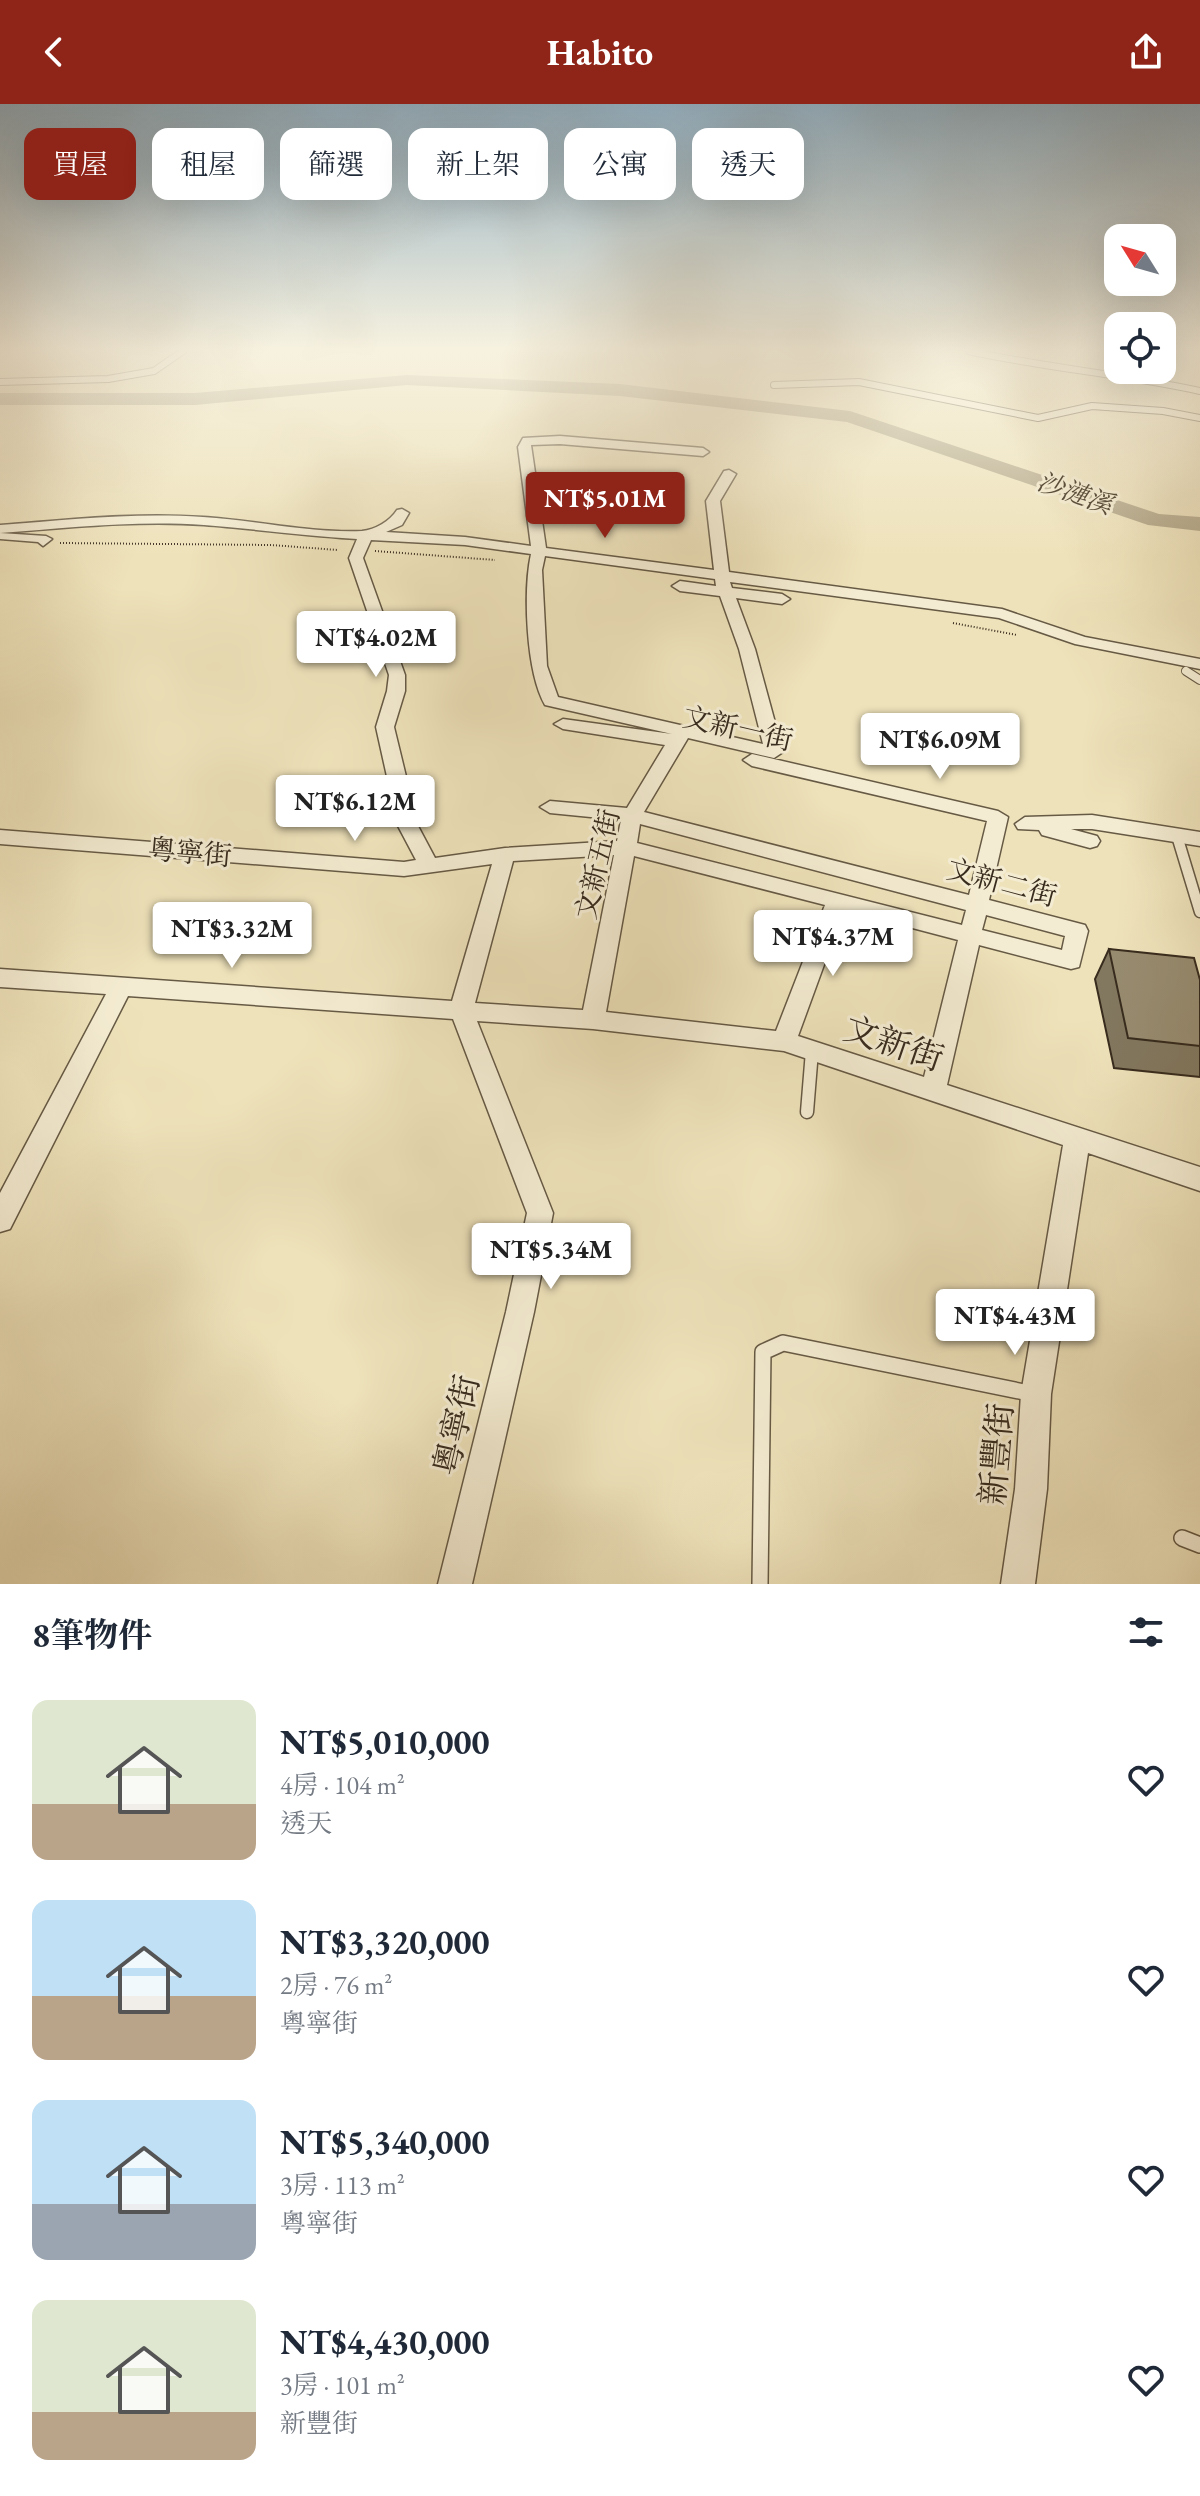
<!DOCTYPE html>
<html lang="zh-TW">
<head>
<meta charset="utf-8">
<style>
	body { margin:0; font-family:"EB Garamond","Noto Serif TC",serif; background:#f2f2f3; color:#1f2937; height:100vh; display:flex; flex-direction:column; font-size:30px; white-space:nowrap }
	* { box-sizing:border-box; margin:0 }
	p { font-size:26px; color:#747a83 }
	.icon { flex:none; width:44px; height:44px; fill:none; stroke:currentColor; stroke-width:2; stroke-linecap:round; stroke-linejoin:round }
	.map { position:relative; height:1480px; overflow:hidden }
	.drawer { display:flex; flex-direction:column; background:#fff; flex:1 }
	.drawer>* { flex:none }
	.top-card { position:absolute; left:24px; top:24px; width:1152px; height:72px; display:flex; gap:16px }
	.needle { width:52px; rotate:307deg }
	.fabs { position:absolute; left:1104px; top:120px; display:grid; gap:16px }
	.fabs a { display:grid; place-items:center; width:72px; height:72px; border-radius:16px; background:#fff; box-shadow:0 8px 32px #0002; font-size:40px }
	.price { position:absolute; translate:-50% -68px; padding:0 18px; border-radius:8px; background:#fff; color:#222; font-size:26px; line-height:52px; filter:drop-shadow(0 2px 4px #0008) }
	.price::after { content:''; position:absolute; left:50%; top:48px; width:24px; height:18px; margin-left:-12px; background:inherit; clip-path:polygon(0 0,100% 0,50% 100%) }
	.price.on { background:#8f2418; color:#fff }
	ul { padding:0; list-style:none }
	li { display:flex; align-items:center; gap:24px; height:200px; padding:0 32px }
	li span { display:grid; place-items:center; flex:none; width:224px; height:160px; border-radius:16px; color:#555 }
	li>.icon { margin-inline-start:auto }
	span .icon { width:96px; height:96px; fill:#fffc; stroke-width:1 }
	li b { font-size:34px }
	h2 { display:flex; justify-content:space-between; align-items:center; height:96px; padding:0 32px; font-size:34px }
	.chip { padding:0 28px; border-radius:16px; background:#fff; box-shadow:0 8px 32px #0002; font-size:28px; line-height:72px }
	.chip.on { background:#8f2418; color:#fff }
	header { display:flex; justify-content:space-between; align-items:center; height:104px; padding:0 32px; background:#8f2418; color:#fff; font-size:36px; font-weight:700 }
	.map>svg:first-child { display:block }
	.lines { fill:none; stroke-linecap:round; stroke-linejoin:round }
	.river { fill:#b0a485; fill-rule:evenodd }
	.service-far4-casing { stroke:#665a45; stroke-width:8 }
	.service-far3-casing { stroke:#665a45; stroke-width:10 }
	.service-far2-casing { stroke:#665a45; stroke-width:13 }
	.service-far1-casing { stroke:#665a45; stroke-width:15 }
	.service-casing { stroke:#665a45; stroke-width:18 }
	.pedestrian-casing { stroke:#665a45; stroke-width:3 }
	.minor-casing { stroke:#665a45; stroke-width:3 }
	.path { stroke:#382c1e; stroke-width:2; stroke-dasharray:1 2; stroke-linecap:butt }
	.service-far4 { stroke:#f4ecd2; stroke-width:6 }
	.service-far3 { stroke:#f4ecd2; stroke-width:8 }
	.service-far2 { stroke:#f4ecd2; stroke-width:10 }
	.service-far1 { stroke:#f4ecd2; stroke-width:12 }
	.service { stroke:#f4ecd2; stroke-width:15 }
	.pedestrian { fill:#f4ecd2; fill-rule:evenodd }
	.minor { fill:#f4ecd2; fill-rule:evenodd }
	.wall { fill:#82785f; stroke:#382c1e; stroke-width:2 }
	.building { fill:#978b6f; stroke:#382c1e; stroke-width:2 }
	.labels { text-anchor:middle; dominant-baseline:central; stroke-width:6; stroke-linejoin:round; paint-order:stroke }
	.far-water-label { font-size:26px; font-style:italic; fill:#5c503d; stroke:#f4ecd2 }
	.street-label { font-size:28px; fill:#382c1e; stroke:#f4ecd2 }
	.near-street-label { font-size:34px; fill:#382c1e; stroke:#f4ecd2 }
</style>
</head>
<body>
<header><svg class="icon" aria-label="back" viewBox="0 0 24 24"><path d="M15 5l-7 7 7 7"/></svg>Habito<svg class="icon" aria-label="share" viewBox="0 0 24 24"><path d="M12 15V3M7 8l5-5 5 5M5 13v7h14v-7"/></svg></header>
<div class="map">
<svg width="1200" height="1480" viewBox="0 0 1200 1480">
	<rect width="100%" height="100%" fill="#eee2ba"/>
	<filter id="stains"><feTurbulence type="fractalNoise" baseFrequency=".0025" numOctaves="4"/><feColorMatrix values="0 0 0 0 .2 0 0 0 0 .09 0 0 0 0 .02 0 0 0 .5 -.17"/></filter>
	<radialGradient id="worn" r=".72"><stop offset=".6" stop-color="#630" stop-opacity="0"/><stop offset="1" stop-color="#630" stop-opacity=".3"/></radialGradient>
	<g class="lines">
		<path class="river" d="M407 271 620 280 850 307 1159 410 1200 413V427L1148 421 847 318 620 292 407 281 195 301H0V289H195Z"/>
		<g class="service-far4-casing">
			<path id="service-far4" d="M969 247C1045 264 1123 270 1200 287
				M0 278 108 275 154 267 183 247
				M774 281 859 278 1038 314 1092 302 1163 307 1200 314"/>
		</g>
		<g class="service-far3-casing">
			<path id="service-far3" d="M1186 567 1200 576"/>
		</g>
		<g class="service-far2-casing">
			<path id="service-far2" d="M1177 732 1200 808"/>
		</g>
		<g class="service-far1-casing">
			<path id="service-far1" d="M807 1008 812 947"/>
		</g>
		<g class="service-casing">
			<path id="service" d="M1182 1434 1200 1441
				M760 1480 763 1248 783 1239 1034 1290"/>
		</g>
		<g class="pedestrian-casing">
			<path id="pedestrian" d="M0 429 46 432 52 435 43 442 38 438 0 435Z"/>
		</g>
		<g class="minor-casing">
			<path id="minor" d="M560 332 703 344 709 348 703 352 560 340 531 341 546 444 714 466 706 397 724 367 729 366 736 370 720 397 729 468 1002 505 1085 533 1200 555V565L1075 540 999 514 730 478 732 484 782 490 790 495 782 500 736 494 755 545 783 648 774 654 688 634 644 708 969 791 987 717 752 662 743 656 752 650 998 707 1008 713 989 796 1085 821 1088 827 1079 863 1071 865 979 841 947 981 1200 1063V1087L1088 1049 1051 1290 1047 1385 1035 1480H1001L1015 1385 1021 1290 1063 1041 784 947 593 925 477 917 553 1109 534 1208 472 1480H438L506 1208 527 1109 453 915 128 892 10 1125 0 1128V1089L106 890 0 883V865L452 897 492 760 404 772 0 740V726L404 758 416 756 398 722 376 623 387 587 389 571 349 454 357 435C306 432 255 425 204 421 136 416 67 424 0 429V421C67 416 135 408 203 413 255 416 308 429 362 427 375 426 390 417 397 406L402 405 409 409 402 421 386 428 465 433 531 442 518 343 523 334ZM371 436 465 441 531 450C523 487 526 568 545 601L672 630 563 615 554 620 563 625 665 641 627 704 550 697 540 703 550 709 621 716 617 737 505 744 435 754 418 722 394 623 405 587V571L363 454ZM545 452 715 475 716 482 680 477 672 482 680 487 720 492 739 545 763 640 558 593 547 562 542 466ZM640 720 966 806 962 821 637 739ZM614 751 583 906 475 899 513 757ZM634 752 825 801 776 927 606 908ZM844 806 958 836 924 973 798 932ZM986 811 1065 832 1062 846 982 826Z
				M1092 711 1200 728V742L1092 725H1071L1097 732 1100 737 1097 742 1090 744 1042 731 1039 726 1018 725 1015 720 1025 713Z"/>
		</g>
		<path class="path" d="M60 439 271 441 338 446
			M375 447 495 456
			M953 519 1017 531"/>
		<use href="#service-far4" class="service-far4"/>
		<use href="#service-far3" class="service-far3"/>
		<use href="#service-far2" class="service-far2"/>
		<use href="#service-far1" class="service-far1"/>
		<use href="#service" class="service"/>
		<use href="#pedestrian" class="pedestrian"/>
		<use href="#minor" class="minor"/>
	</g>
	<path class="wall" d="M1109 845 1200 876V973L1114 964 1095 875Z"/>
	<path class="building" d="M1109 845 1194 854 1200 876V942L1128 934Z"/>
	<linearGradient id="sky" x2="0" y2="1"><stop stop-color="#91aec0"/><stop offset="0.54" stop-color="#f7f2e0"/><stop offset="1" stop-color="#f7f2e0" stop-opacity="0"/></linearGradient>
	<rect width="1200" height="454" fill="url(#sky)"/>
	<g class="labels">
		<g class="far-water-label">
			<text transform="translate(1075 389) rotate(19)">沙漣溪</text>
		</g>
		<g class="street-label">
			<text transform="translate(738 624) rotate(13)">文新一街</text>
			<text transform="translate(190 748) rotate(5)">粵寧街</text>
			<text transform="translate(597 760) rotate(-77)">文新五街</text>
			<text transform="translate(1002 778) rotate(15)">文新二街</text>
		</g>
		<g class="near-street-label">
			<text transform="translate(894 939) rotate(19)">文新街</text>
			<text transform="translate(456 1321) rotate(-77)">粵寧街</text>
			<text transform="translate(996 1350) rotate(-85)">新豐街</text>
		</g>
	</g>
	<rect width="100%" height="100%" filter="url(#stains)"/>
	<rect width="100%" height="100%" fill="url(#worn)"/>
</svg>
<div class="fabs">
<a><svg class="needle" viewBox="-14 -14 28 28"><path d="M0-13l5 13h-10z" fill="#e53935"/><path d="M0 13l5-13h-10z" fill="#747a83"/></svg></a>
<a><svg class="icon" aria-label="locate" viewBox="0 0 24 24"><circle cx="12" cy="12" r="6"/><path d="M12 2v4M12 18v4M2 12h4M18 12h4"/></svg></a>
</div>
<b class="price on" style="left:605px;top:436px">NT$5.01M</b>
<b class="price" style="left:376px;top:575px">NT$4.02M</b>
<b class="price" style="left:940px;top:677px">NT$6.09M</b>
<b class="price" style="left:355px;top:739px">NT$6.12M</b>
<b class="price" style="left:232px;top:866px">NT$3.32M</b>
<b class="price" style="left:833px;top:874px">NT$4.37M</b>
<b class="price" style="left:551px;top:1187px">NT$5.34M</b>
<b class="price" style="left:1015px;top:1253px">NT$4.43M</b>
<div class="top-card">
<a class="chip on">買屋</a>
<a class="chip">租屋</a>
<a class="chip">篩選</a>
<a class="chip">新上架</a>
<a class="chip">公寓</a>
<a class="chip">透天</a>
</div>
</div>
<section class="drawer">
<h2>8筆物件<svg class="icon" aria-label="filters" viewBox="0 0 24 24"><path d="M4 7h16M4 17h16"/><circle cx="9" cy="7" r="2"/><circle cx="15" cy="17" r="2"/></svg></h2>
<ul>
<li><span style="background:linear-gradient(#dfe7d0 65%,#b9a48a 0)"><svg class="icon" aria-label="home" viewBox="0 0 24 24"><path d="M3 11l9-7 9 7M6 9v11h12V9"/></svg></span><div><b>NT$5,010,000</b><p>4房 · 104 m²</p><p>透天</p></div><svg class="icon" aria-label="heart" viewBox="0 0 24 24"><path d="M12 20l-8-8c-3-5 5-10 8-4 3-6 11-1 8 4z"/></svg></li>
<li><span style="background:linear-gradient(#bfe0f5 60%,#b9a48a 0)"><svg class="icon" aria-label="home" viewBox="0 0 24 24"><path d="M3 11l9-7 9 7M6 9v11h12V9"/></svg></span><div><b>NT$3,320,000</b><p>2房 · 76 m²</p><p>粵寧街</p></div><svg class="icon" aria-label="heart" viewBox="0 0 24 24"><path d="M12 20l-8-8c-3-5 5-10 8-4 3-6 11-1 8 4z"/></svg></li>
<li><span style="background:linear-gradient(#bfe0f5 65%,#9aa5b1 0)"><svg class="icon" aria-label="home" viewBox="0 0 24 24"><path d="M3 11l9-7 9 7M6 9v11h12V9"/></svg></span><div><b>NT$5,340,000</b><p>3房 · 113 m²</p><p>粵寧街</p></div><svg class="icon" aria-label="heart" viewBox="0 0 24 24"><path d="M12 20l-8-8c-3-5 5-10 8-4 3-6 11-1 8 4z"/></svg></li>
<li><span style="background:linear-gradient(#dfe7d0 70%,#b9a48a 0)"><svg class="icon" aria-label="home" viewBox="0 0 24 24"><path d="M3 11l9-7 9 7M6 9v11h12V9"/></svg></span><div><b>NT$4,430,000</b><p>3房 · 101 m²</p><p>新豐街</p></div><svg class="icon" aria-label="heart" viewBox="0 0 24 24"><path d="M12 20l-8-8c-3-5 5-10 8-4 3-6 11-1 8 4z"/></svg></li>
</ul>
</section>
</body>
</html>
